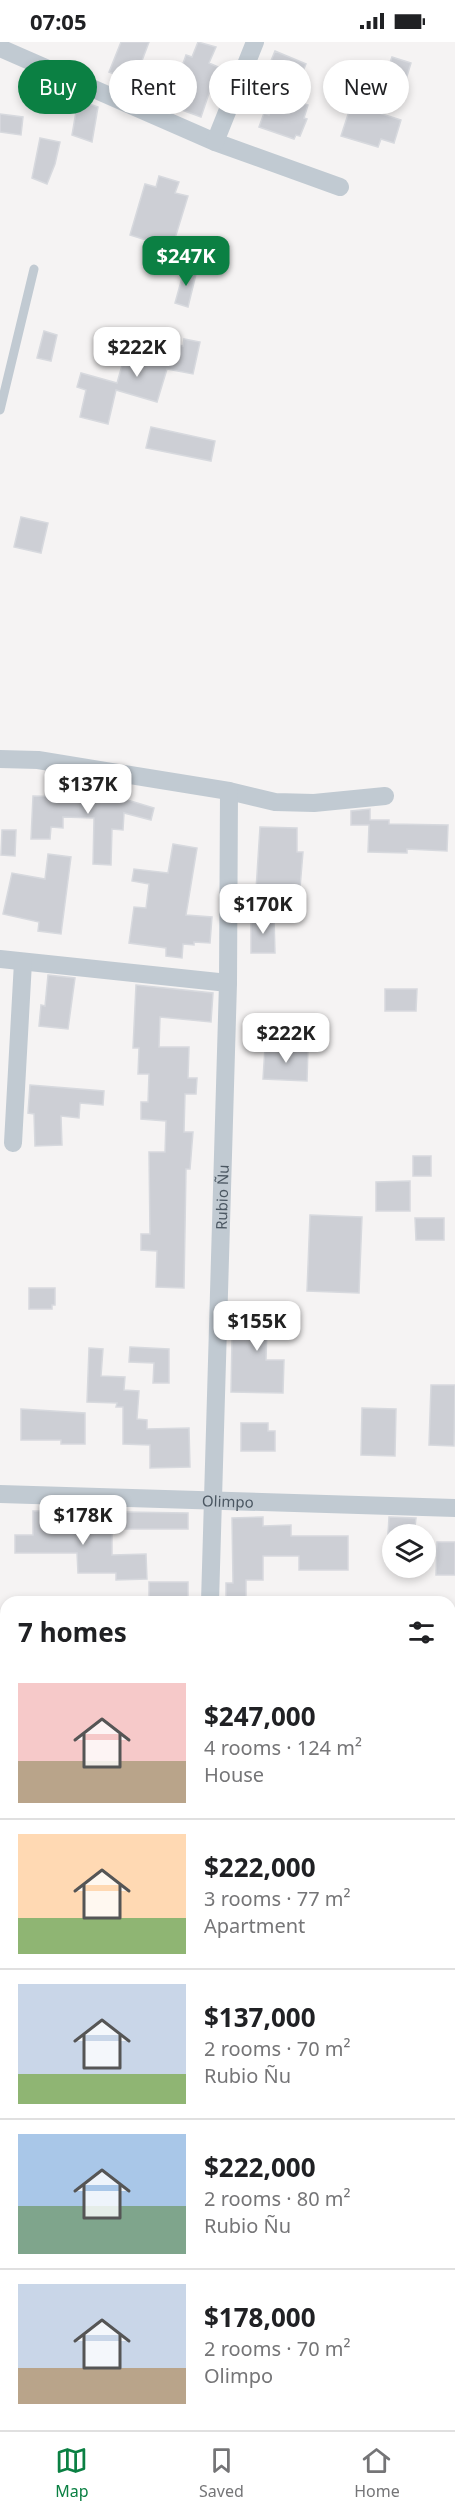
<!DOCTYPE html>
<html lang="en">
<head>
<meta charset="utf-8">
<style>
	body { margin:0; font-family:"Noto Sans",sans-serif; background:#f2f2f2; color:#202124; height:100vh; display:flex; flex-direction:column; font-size:22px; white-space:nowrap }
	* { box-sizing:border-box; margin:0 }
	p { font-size:20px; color:#757577 }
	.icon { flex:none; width:33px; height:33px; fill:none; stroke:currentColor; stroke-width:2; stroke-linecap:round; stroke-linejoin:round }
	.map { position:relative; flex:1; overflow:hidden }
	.side { position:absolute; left:0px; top:1554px; width:456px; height:834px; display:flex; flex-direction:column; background:#fff; border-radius:18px 18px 0 0; box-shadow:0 3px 9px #0003 }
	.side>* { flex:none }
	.top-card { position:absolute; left:18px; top:18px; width:420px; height:54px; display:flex; gap:12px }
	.fabs { position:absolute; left:382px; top:1482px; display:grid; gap:12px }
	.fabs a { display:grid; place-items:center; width:54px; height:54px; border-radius:50%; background:#fff; box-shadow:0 3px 9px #0003; font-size:30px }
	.price { position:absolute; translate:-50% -51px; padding:0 14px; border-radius:12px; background:#fff; color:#222; font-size:20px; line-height:39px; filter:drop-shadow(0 2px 3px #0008) }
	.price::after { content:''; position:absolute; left:50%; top:36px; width:18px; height:14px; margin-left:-9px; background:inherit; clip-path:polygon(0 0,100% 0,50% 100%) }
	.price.current { background:#0b8043; color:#fff }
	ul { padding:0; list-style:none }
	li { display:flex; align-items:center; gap:18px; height:150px; padding:0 18px }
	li+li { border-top:2px solid #e0e0e0 }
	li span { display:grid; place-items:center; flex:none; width:168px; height:120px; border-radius:0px; color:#555 }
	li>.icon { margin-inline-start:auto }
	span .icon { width:72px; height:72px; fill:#fffc; stroke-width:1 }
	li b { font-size:26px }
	h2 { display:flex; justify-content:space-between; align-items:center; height:72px; padding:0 18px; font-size:26px }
	.chip { padding:0 21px; border-radius:27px; background:#fff; box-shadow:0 3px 9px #0003; font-size:21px; line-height:54px }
	.chip.current { background:#0b8043; color:#fff }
	.status { display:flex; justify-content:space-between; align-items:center; height:42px; padding:0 30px; background:#fff; direction:ltr }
	.status svg { height:16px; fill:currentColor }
	.tabs { display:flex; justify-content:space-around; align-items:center; height:84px; border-top:2px solid #e0e0e0; background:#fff; font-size:16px; color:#757577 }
	.tabs a { display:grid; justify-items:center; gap:3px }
	.tabs .current { color:#0b8043 }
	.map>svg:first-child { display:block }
	.building { fill:#cdcfd5; stroke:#d7d9de; stroke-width:1.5 }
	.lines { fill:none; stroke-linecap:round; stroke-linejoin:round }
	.lane { stroke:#c1cad2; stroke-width:9 }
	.street { stroke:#c1cad2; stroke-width:18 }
	.secondary { stroke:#c1cbd6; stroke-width:26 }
	.labels { text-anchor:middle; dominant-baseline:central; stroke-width:4.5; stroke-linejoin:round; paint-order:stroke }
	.street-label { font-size:15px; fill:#4a5661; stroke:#fff }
</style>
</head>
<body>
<div class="status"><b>07:05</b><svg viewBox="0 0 49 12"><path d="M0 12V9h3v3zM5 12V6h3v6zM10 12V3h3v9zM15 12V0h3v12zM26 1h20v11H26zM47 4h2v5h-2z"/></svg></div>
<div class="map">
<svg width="455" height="2388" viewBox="0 0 455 2388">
	<rect width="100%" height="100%" fill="#f5f3f3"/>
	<path class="building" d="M121 0H149L134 40 109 30Z
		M198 0 216 5 209 21 218 25 201 75 160 60 167 41 175 44 186 13 192 15Z
		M275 9 306 22 291 58 308 63 304 76 307 77 300 94 296 93 294 97 259 85 264 71 269 73 279 44 263 38Z
		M392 15 411 21 404 44 384 37Z
		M372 33 388 38 379 71 401 78 394 101 381 97 378 105 341 94 353 57 364 61Z
		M78 58 98 65 92 100 72 93Z
		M0 72 23 75 21 93 0 90Z
		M40 96 60 100 55 122 47 142 32 136Z
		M159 134 179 140 175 151 188 154 172 206 130 193 145 142 156 145Z
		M185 225 197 228 188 265 175 261Z
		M44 289 57 293 51 319 37 316Z
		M153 296 183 304 184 297 200 300 193 332 167 327 157 360 116 348 108 382 80 375 86 348 77 345 81 331 117 341 125 313 147 319Z
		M151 385 215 399 211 419 146 406Z
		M21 475 48 481 41 511 14 505Z
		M95 741 124 743V757L154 766 151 778 124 771 123 788 112 787 111 823 93 822 94 776 63 775V786L51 785 50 797H31L33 754 74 755V747H94Z
		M370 767V778H389V782L448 783 447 809 407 807V811L368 810 369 783H351V769Z
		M260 785 297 786V810H303L300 846 289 845 288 849 256 848Z
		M2 788H16L15 814 1 813Z
		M173 802 197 806 186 873 212 875 210 901 194 900V903L183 902 182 916 166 914V906L129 901 134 865 146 866 149 842 132 839 134 827 168 831Z
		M48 812 71 815 61 892 38 889 39 880 3 872 12 831 45 837Z
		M251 875H274L275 911H251Z
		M48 933 75 936 68 987 39 984 41 963 45 964Z
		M136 943 213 951 211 980 160 975 159 1005H189L188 1036H197L196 1052H185L184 1090H193L190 1127H186L184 1246 156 1245 157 1209 141 1208V1192H150L149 1110H165L166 1079 141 1077V1060H148L149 1032H138L139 1006H133Z
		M385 947H417L416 969H385Z
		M265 1005 308 1006 307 1039 263 1037Z
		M30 1043 104 1049 103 1063 80 1061 79 1076 61 1074 62 1103 35 1104 34 1072 28 1071Z
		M413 1114H431V1134H413Z
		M410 1139V1169H376V1140Z
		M310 1173 362 1175 359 1251 307 1249Z
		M415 1176H444V1198H416Z
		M29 1246H55V1263H52V1267H29Z
		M244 1261 285 1262V1284H267L266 1318H284L283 1351 231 1350 232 1297H243Z
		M130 1305 169 1307V1341H153L154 1321 129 1320Z
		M89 1306 103 1307 101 1334 125 1335 124 1348 139 1349 137 1377 147 1378V1387L189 1386 190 1425 150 1426V1403L123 1402V1365H116L117 1361 87 1360Z
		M431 1343H455L454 1404 429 1403Z
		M362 1366 396 1367 395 1414 361 1413Z
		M21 1367 85 1371V1402H61V1398H21Z
		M241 1381H268V1389H275V1409H241Z
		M33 1469H46V1483H77V1476H112V1513L146 1512 147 1537 116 1538V1531H78L77 1511H15V1493H33Z
		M125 1470 188 1471V1487H125Z
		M263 1475V1484L291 1483V1494H348V1528H299V1514H263V1538H246V1560H226V1541H233L232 1476Z
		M389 1475 416 1476 415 1485 407 1484V1492H388Z
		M437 1500H455V1533H436Z
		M149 1540H188V1555L149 1556Z"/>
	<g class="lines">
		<path class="lane" d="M0 368 34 227"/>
		<g class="street">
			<path d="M0 6 215 100 340 145"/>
			<path d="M215 100 255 0"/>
			<path d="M0 717 38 718 229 749 275 760 314 761 385 754"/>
			<path d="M0 917 228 941"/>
			<path d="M13 1101 23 920"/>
			<path id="s1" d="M0 1452 455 1466"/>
			<path id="s2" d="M210 1560 228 941 229 749"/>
			<path d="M0 1822H6"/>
			<path d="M450 1838H455"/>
			<path d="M192 2388V2382"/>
		</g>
		<path class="secondary" d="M0 2183H6
			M450 2197H455"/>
	</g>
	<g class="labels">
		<g class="street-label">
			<text stroke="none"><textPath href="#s2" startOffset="405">Rubio Ñu</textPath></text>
			<text stroke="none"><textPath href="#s1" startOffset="228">Olimpo</textPath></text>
		</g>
	</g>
</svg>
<div class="fabs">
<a><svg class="icon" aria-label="layers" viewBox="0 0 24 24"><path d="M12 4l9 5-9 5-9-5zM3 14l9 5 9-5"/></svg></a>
</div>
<b class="price current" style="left:186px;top:245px">$247K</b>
<b class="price" style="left:137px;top:336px">$222K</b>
<b class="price" style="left:88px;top:773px">$137K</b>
<b class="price" style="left:263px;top:893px">$170K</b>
<b class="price" style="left:286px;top:1022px">$222K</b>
<b class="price" style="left:257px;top:1310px">$155K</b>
<b class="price" style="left:83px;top:1504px">$178K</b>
<div class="top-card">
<a class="chip current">Buy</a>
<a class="chip">Rent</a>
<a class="chip">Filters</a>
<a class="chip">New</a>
</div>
<section class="side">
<h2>7 homes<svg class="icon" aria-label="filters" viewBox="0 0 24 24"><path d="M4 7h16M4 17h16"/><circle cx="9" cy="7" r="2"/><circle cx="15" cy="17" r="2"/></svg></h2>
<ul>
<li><span style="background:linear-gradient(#f6c9c9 65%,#b9a48a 0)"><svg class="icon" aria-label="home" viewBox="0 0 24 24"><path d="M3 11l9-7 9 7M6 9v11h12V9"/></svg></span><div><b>$247,000</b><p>4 rooms · 124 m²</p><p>House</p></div></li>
<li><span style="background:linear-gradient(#ffd9b3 70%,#8fb573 0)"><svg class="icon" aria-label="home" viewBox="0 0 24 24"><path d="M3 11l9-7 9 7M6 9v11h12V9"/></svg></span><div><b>$222,000</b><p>3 rooms · 77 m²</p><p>Apartment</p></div></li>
<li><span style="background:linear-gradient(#c9d6e8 75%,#8fb573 0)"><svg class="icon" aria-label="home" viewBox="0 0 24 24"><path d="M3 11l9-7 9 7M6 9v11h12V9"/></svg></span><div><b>$137,000</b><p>2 rooms · 70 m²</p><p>Rubio Ñu</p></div></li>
<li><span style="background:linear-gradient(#a9c7e8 60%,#7fa58c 0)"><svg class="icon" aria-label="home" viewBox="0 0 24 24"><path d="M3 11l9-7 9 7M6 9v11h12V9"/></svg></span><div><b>$222,000</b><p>2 rooms · 80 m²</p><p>Rubio Ñu</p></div></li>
<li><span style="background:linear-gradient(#c9d6e8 70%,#b9a48a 0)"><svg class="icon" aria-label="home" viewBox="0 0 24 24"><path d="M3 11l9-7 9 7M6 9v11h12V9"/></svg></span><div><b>$178,000</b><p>2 rooms · 70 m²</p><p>Olimpo</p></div></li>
</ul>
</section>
</div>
<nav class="tabs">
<a class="current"><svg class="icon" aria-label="map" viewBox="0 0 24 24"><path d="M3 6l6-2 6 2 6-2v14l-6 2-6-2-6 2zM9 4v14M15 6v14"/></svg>Map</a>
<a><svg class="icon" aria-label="saved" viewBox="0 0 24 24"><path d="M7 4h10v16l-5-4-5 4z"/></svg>Saved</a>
<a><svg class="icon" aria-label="home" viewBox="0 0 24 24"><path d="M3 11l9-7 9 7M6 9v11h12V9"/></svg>Home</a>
</nav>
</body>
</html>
